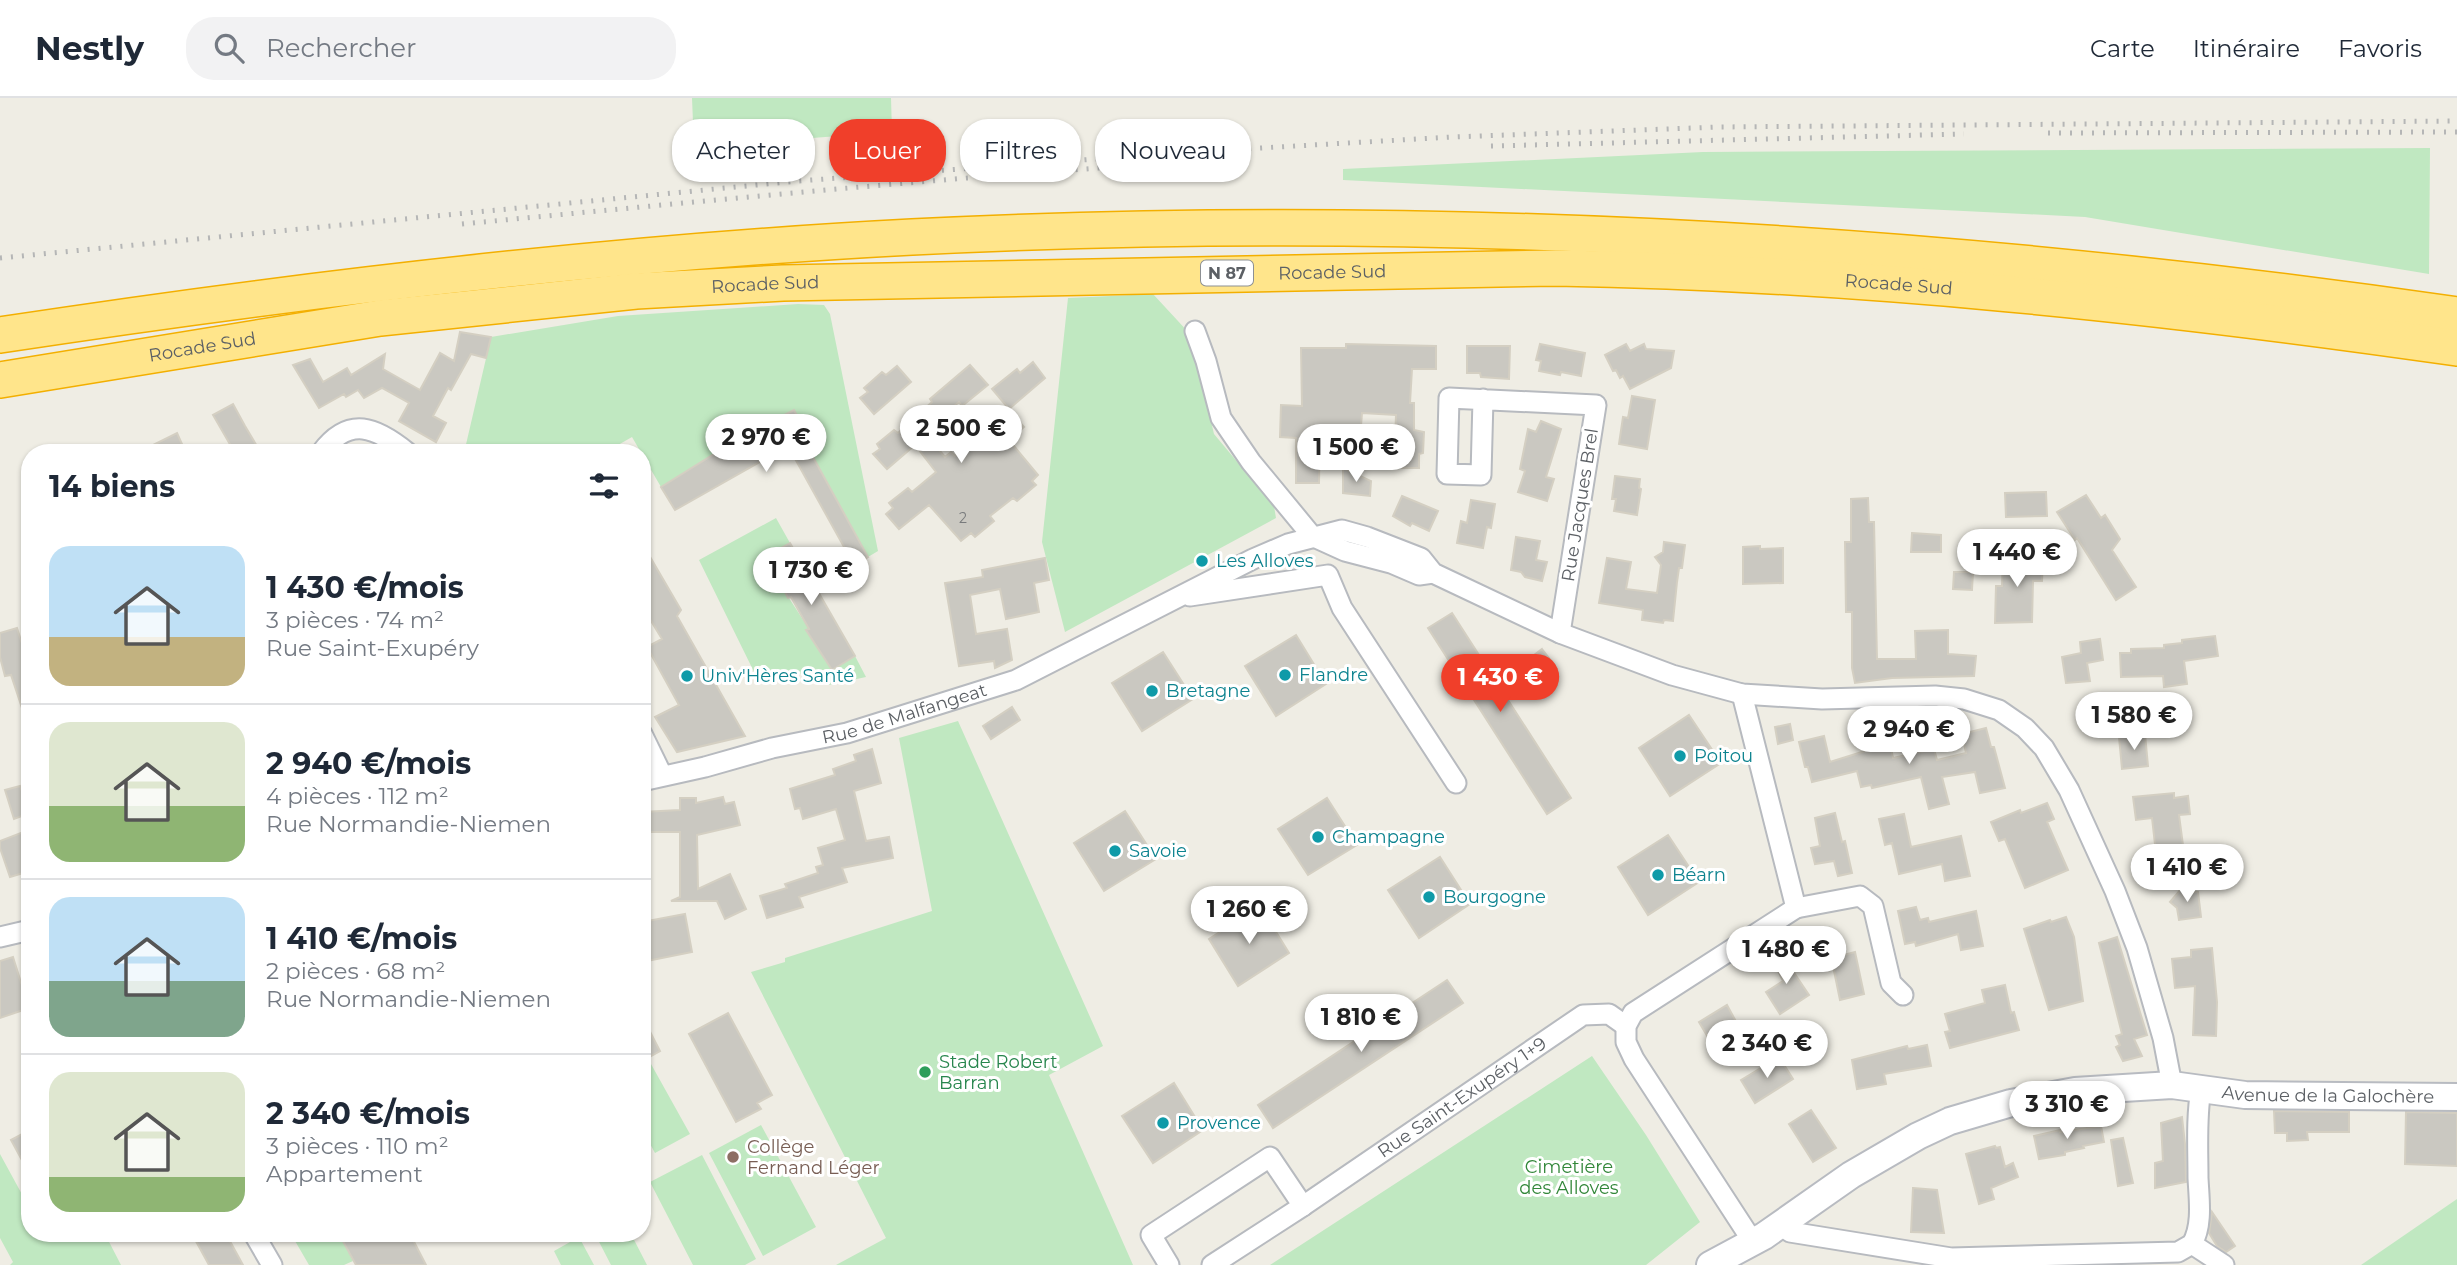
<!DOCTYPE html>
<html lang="fr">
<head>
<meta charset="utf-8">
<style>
	body { margin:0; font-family:Montserrat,sans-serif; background:#f2f2f3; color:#1f2937; height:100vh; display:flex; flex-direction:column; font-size:26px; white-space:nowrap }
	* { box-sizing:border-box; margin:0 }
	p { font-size:23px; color:#747a83 }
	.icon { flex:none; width:38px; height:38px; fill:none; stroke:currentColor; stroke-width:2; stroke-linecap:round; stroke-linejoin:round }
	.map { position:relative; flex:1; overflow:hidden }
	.sheet { position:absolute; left:21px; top:346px; width:630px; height:798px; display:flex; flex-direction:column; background:#fff; border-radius:28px; box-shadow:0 2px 5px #0004 }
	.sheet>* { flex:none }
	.top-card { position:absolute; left:672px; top:21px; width:665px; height:63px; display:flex; gap:14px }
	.price { position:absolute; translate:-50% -60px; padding:0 16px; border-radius:24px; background:#fff; color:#222; font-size:23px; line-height:46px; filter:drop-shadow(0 2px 4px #0008) }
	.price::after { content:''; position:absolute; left:50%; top:42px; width:21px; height:16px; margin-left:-10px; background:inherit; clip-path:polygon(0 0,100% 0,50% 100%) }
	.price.current { background:#f03f2a; color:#fff }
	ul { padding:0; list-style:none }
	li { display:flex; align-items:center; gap:21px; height:175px; padding:0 28px }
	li+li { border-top:2px solid #e0e1e3 }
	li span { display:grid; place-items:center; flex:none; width:196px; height:140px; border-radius:21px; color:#555 }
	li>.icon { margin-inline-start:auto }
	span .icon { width:84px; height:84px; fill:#fffc; stroke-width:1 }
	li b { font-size:30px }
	h2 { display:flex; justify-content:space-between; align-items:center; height:84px; padding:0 28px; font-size:30px }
	.tag { padding:0 24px; border-radius:28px; background:#fff; box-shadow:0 2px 5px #0004; font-size:24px; line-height:63px }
	.tag.current { background:#f03f2a; color:#fff }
	header { display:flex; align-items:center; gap:42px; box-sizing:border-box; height:98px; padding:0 35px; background:#fff; border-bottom:2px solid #e0e1e3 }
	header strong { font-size:33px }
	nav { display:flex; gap:38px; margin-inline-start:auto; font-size:24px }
	.search { width:490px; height:63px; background:#f2f2f3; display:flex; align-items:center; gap:18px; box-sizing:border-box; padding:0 24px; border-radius:28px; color:#747a83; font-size:26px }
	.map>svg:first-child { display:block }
	.green { fill:#c0e8c1 }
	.building { fill:#cac8c1; stroke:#d4cfc2; stroke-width:2 }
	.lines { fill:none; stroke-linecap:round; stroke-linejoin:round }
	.street-casing { stroke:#b7babf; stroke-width:23 }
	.secondary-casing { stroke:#b8bbc1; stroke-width:30 }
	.highway-casing { stroke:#f3af00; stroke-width:38 }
	.street { stroke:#fff; stroke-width:19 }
	.secondary { stroke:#fff; stroke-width:26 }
	.highway { stroke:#ffe58b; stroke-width:35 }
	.rail { stroke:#b5b6b6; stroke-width:5; stroke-dasharray:2 9; stroke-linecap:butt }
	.culture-dot { fill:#0f9aa8; stroke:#fff; stroke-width:2.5 }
	.leisure-dot { fill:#2e9e5b; stroke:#fff; stroke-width:2.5 }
	.education-dot { fill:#8d6e63; stroke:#fff; stroke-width:2.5 }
	.labels { text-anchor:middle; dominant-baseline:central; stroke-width:6; stroke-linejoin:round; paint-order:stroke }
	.number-label { font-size:14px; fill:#787a7c }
	.shield { fill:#fff; stroke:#8d9093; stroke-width:2 }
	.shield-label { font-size:16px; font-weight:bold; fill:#5c6065 }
	.street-label { font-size:18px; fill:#5c6065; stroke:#fff }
	.culture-label { font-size:18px; fill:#0d838f; stroke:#fff; text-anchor:start }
	.leisure-label { font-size:18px; fill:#27864d; stroke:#fff; text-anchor:start }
	.education-label { font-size:18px; fill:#785e54; stroke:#fff; text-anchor:start }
	.park-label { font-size:18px; fill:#328739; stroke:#fff }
</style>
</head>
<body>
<header>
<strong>Nestly</strong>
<div class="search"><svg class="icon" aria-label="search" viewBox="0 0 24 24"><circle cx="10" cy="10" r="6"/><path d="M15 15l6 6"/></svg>Rechercher</div>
<nav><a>Carte</a><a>Itinéraire</a><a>Favoris</a></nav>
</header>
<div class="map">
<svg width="2457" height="1167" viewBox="0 0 2457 1167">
	<rect width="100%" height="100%" fill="#efede4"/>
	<path class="green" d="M692 0H891L892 34 694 49Z
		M2430 50 2429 176 2085 119 1343 82V71L1703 54Z
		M1153 196 1190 236 1214 336 1274 408 1276 420 1065 534 1042 444 1068 200Z
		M798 206 824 207 830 216 878 453 868 459 814 361 789 347 807 336 794 312 767 325 720 355 718 353 661 389 632 339 604 355H464L491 239 618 218Z
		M776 420 790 445 768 458 780 481 778 483 809 531 806 533 832 571 855 558 866 579 829 587 824 572 758 582 699 462Z
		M958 623 1103 948 1049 977 1133 1167H836L886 1140 751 874 785 864V860L932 813 899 640Z
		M1592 958 1646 1037 1700 1124 1646 1167H1270Z
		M651 966 690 1036 655 1055 642 1031V970Z
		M761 1027 816 1129 763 1158 709 1055Z
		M0 1056 30 1111V1136H105L121 1167H10L13 1164 0 1140Z
		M702 1057 756 1161 745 1167H693L650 1084Z
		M2457 1101V1167H2361Z
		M291 1136H339L353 1163 344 1167H309Z
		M595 1136H631L647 1167H611Z
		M579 1139 594 1167H561L554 1153Z"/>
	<path class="building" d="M460 234 491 239 486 260 471 256 451 292 448 290 433 318 446 325 436 344 399 323 409 305 382 290 364 300 358 292 346 299 344 296 319 310 293 267 310 261 323 284 347 270 351 277 385 256 383 271 420 292 440 255 454 263Z
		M1346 246 1436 248V271H1412L1410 305H1414V332L1424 334 1423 355 1419 356V370H1394L1396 317 1362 315 1361 328H1329V336H1320L1319 385H1296V340L1280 339 1281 307 1302 308 1301 250H1346Z
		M1540 246 1585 255 1581 278 1561 274 1560 277 1539 273 1541 263 1536 262Z
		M1626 246 1630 253 1644 246 1646 251 1674 253 1671 270 1630 291 1623 278 1620 280 1616 272 1613 273 1605 257Z
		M1467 248H1510L1509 281 1481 279 1480 275H1467Z
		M1033 264 1045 280 1009 311 992 291 1017 271 1020 275Z
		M970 267 988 287 962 308 959 304 924 334 945 359 951 354 955 358 980 338 976 334 1007 310 1024 329 1009 342 1038 377 1032 383 1036 387 1017 403 1013 400 990 418 994 423 975 439 971 435 961 443 929 407 899 431 886 416 893 410 889 405 908 390 912 394 936 374 915 347 887 371 873 356 880 351 877 346 894 332 898 335 932 304 930 301Z
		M897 268 911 284 874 316 860 300 868 294 864 290 882 274 886 277Z
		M1632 298 1655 302 1647 351 1619 346 1623 319 1628 320Z
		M233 306 245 328 261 355H235L213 317Z
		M794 312 807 336 802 339 868 459 854 467 788 348 675 412 661 389 719 353 720 355 768 325Z
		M1541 323 1561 331 1546 379 1554 381 1547 403 1518 394 1525 373 1520 371 1528 331 1536 334Z
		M177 335 186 355H137Z
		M1343 370 1371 383 1370 398 1343 395Z
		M1615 378 1640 381 1639 390 1641 391 1637 417 1614 413 1616 401H1612Z
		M2046 394 2047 418 2006 419 2005 395Z
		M2086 397 2101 420 2105 417 2120 441 2112 452 2136 489 2116 502 2077 440 2075 442 2057 414Z
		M1402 398 1438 413 1429 433 1412 425 1410 428 1393 418Z
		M1868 400 1869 424H1874L1877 561H1916L1915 533 1948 532V556L1976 558 1974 578 1892 580 1855 585 1852 570V514H1846L1845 444H1851V401Z
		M1471 402 1495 406 1491 430 1487 429 1483 450 1457 445 1461 423 1467 425Z
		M1912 435 1941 437V454H1911Z
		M1516 439 1540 443 1536 462 1547 464 1542 483 1525 479 1521 474 1511 472Z
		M1664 444 1685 447 1682 470H1679L1677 484 1673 523 1664 522 1663 525 1642 522 1643 512 1599 505 1607 460 1631 464 1626 491 1657 495 1661 467 1655 459 1663 454Z
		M642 445 681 512 677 518 745 638 677 654 655 619 679 607 647 549 662 541 642 508Z
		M790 445 855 558 832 572 806 532 809 531 791 499 788 500 767 458Z
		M1760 448V451L1783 450V485L1743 486V449Z
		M2003 459 2043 460 2042 483H2033L2032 524 1995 525 1996 488H2002Z
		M1045 460 1049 482 1034 485 1039 514 1006 521 1000 491 970 497 976 536 1007 531 1012 562 995 570 994 563 959 568 945 485 983 479 982 472Z
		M1954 474H1973L1972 492 1953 491Z
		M1452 515 1571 700 1547 716 1428 530Z
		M17 530 30 570V625H27L11 577 5 578 0 559V535Z
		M1296 537 1326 586 1276 618 1245 568Z
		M2215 538 2218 558 2184 563 2187 586 2164 589 2163 578 2121 579 2120 555H2131V551L2164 550V547L2182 545V542Z
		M2100 541 2103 562 2087 565 2090 583 2066 585 2062 559 2081 555 2080 544Z
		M1542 551 1552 564 1538 573 1529 561Z
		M1163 554 1193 601 1142 633 1112 585Z
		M2111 605 2114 624 2095 626 2093 608Z
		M1012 609 1020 622 991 641 983 628Z
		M1689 617 1721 665 1670 698 1639 650Z
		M1790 626 1793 642 1778 646 1775 629Z
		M1986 630 1991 649H1994L2005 690 1980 695 1975 674 1942 679 1949 706 1929 711 1921 679 1872 690 1871 687 1861 689 1857 673 1812 684 1808 669H1805L1799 644 1824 638 1830 664 1865 653 1864 648 1873 646V642L1889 639 1893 660 1934 651 1937 662 1966 655 1962 636Z
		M2145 636 2148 668 2122 671 2119 639Z
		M872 651 881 685 854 693 866 743 889 739 893 760 842 770 847 784 799 799 803 809 767 820 760 798 787 790 785 786 818 775 816 769 823 767 818 750 845 742 836 711 803 721 800 710 795 711 790 691 835 677 833 671 856 663 854 657Z
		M20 688 30 715 14 721 5 692Z
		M2174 695V700L2188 698 2190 716 2179 717 2186 770 2158 773 2152 720 2136 722 2133 699Z
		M723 699 725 706 734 704 740 727 697 737 698 791 730 776 746 811 725 821 717 803H671L680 799V734H642V714L680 712V700H696V705Z
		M1327 700 1357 747 1308 777 1278 731Z
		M2047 705 2054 721 2047 724 2068 772 2025 790 2005 741 1999 743 1991 724 2020 712 2021 715Z
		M1125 713 1156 761 1104 793 1074 745Z
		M1835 715 1842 744 1845 743 1852 775 1838 778 1834 763 1815 766 1811 750 1820 748 1815 720Z
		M1904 716 1911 749 1961 738 1970 778 1945 783 1942 766 1899 776 1892 745 1885 747 1879 721Z
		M26 733 30 743V773L10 779 0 750V743Z
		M1668 737 1699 784 1648 817 1618 769Z
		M1440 759 1470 806 1419 840 1388 792Z
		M2188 783 2189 794H2198L2201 819 2179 822 2177 810 2170 804Z
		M1260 808 1289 855 1238 888 1209 841Z
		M1916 809 1920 822 1928 820 1929 824 1976 813 1983 848 1961 852 1958 836 1916 848 1915 844 1905 846 1898 813Z
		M685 816 692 854 642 864V824Z
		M2066 819 2074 839 2083 903 2049 912 2024 831 2050 822 2051 824Z
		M2117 839 2147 937 2134 941 2142 958 2123 963 2116 949 2120 947 2116 938 2122 936 2099 845Z
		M2212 850 2217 904 2216 938 2193 937 2195 888 2175 890 2172 861 2191 859V852Z
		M1778 851 1809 897 1780 916 1766 894 1783 883 1770 856Z
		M1855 854 1864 896 1840 902 1833 868 1838 867 1836 859Z
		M13 859 29 910 0 920V863Z
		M1447 882 1463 905 1273 1030 1258 1007Z
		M2005 887 2011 915 2014 914 2019 932 1950 950 1945 934 1950 933 1945 916 1985 905 1982 892Z
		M1727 907 1739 929 1712 946 1699 924Z
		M728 915 772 997 757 1005 761 1011 736 1024 689 936Z
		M642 918 660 953 642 963Z
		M1927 947 1931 968 1884 976 1886 986 1857 991 1852 962 1907 948 1908 951Z
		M1779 959 1793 981 1755 1005 1741 982Z
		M1174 985 1203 1032 1153 1065 1122 1018Z
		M1811 1012 1836 1050 1813 1064 1789 1026Z
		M2274 1013 2349 1014V1034H2307L2308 1042 2287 1043V1035H2275Z
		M2406 1014 2457 1015V1068L2405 1066Z
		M2182 1019 2185 1046 2186 1084 2155 1090V1065L2163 1063 2161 1025Z
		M2101 1028 2104 1044 2083 1048 2084 1050 2065 1054V1057L2039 1061 2034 1038 2060 1032V1034Z
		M30 1032V1077L11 1042Z
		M2123 1040 2133 1085 2118 1088 2111 1042Z
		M1995 1048 1996 1050 2000 1049 2005 1069 2013 1065 2018 1079 1991 1090 1994 1101 1979 1106 1966 1056Z
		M1913 1090 1937 1092 1944 1135 1911 1134Z
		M2212 1114 2235 1148 2226 1154 2217 1148 2209 1135Z
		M192 1136H226L243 1167H209Z
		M339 1136H410L426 1167H356Z"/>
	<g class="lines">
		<g class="street-casing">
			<g id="street">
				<path d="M1195 233 1206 263 1221 320 1251 364 1312 438 1345 453 1391 465 1419 477 1433 475"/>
				<path d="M1483 301 1481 377 1447 376 1449 300 1596 307 1560 535"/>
				<path d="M321 355C349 317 376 329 408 355"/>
				<path d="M1190 498 1328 477 1342 510 1456 685"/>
				<path d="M1742 596 1796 810 1633 915 1626 928V944L1634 961 1753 1144"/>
				<path d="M642 636 662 677"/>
				<path id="s1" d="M642 683 705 669 772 650 847 635 1016 582 1253 461 1288 446 1342 432 1367 439 1421 460 1433 475 1560 535 1672 577 1742 596 1822 601 1935 598 1964 601 1999 612 2025 630 2044 650 2069 692 2115 793 2137 850 2163 940 2172 987"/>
				<path d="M1796 810 1860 798 1873 808 1891 885 1903 897"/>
				<path d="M0 839 30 832"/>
				<path d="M1781 1127 1790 1134 1951 1160 2178 1154 2192 1146C2203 1127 2199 1101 2198 1080 2198 1050 2196 1020 2201 991"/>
				<path d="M254 1136 272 1167"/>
				<path d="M2192 1146 2224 1167"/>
				<path d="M1169 1167 1151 1137 1270 1059 1303 1108"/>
				<path id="s2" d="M1212 1167 1303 1108 1583 917 1609 916 1626 928"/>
			</g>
		</g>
		<g class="secondary-casing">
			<g id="secondary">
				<path id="s3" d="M1710 1167 1764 1138 1851 1077 1918 1038 1950 1023 2011 1005 2075 993 2172 987 2245 997 2457 999"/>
			</g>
		</g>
		<g class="highway-casing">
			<g id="highway">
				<path d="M0 237C302 191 606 155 912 139 1428 113 1946 143 2457 217"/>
				<path id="s4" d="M0 282 380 220 636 193 783 185 1556 170C1858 175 2158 207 2457 250"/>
			</g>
		</g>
		<use href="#street" class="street"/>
		<use href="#secondary" class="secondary"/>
		<use href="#highway" class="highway"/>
		<path class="rail" d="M2048 35 2457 34
			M1491 48 1964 36
			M462 126C715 102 968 77 1222 62
			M0 160 798 83 1190 54 1453 39 1719 29 2457 23"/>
	</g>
	<g class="culture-dot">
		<circle cx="1202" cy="463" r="7"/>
		<circle cx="1285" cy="577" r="7"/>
		<circle cx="687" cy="578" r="7"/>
		<circle cx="1152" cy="593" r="7"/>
		<circle cx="1680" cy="658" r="7"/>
		<circle cx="1318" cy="739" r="7"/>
		<circle cx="1115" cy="753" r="7"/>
		<circle cx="1658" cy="777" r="7"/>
		<circle cx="1429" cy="799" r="7"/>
		<circle cx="1163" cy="1025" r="7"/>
	</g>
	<circle class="leisure-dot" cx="925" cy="974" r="7"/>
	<circle class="education-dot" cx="733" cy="1059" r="7"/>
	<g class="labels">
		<g class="number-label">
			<text x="963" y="420">2</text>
		</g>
		<rect class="shield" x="1201" y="162.5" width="52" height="25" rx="5"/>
		<g class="shield-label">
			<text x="1227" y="175">N 87</text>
		</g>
		<g class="street-label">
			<text stroke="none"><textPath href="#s4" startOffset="1339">Rocade Sud</textPath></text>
			<text stroke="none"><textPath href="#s4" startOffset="772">Rocade Sud</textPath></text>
			<text stroke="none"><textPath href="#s4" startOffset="1906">Rocade Sud</textPath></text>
			<text stroke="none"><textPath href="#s4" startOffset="205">Rocade Sud</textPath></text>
			<text transform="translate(1580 407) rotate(-81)">Rue Jacques Brel</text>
			<text stroke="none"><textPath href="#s1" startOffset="271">Rue de Malfangeat</textPath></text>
			<text stroke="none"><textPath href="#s3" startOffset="663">Avenue de la Galochère</textPath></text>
			<text stroke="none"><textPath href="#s2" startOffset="301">Rue Saint-Exupéry 1+9</textPath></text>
		</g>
		<g class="culture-label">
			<text x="1216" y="463">Les Alloves</text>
			<text x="1299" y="577">Flandre</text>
			<text x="701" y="578">Univ'Hères Santé</text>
			<text x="1166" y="593">Bretagne</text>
			<text x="1694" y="658">Poitou</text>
			<text x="1332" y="739">Champagne</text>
			<text x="1129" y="753">Savoie</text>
			<text x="1672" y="777">Béarn</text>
			<text x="1443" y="799">Bourgogne</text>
			<text x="1177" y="1025">Provence</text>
		</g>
		<g class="leisure-label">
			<text x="939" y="964">Stade Robert<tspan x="939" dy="21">Barran</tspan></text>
		</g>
		<g class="education-label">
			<text x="747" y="1049">Collège<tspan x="747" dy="21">Fernand Léger</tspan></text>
		</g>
		<g class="park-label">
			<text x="1569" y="1069">Cimetière<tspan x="1569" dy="21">des Alloves</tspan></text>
		</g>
	</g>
</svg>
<b class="price" style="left:961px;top:367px">2 500 €</b>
<b class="price" style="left:766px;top:376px">2 970 €</b>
<b class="price" style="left:1356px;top:386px">1 500 €</b>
<b class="price" style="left:2017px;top:491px">1 440 €</b>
<b class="price" style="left:811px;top:509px">1 730 €</b>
<b class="price current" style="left:1500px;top:616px">1 430 €</b>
<b class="price" style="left:2134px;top:654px">1 580 €</b>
<b class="price" style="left:1909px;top:668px">2 940 €</b>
<b class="price" style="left:2187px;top:806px">1 410 €</b>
<b class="price" style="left:1249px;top:848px">1 260 €</b>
<b class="price" style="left:1786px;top:888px">1 480 €</b>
<b class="price" style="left:1361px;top:956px">1 810 €</b>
<b class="price" style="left:1767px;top:982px">2 340 €</b>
<b class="price" style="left:2067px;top:1043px">3 310 €</b>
<div class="top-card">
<a class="tag">Acheter</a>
<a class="tag current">Louer</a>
<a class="tag">Filtres</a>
<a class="tag">Nouveau</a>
</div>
<section class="sheet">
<h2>14 biens<svg class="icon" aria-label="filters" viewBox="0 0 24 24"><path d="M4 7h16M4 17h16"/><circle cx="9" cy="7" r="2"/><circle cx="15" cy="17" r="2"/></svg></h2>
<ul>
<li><span style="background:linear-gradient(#bfe0f5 65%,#c2b280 0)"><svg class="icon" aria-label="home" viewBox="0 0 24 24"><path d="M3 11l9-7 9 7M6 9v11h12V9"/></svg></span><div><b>1 430 €/mois</b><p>3 pièces · 74 m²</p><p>Rue Saint-Exupéry</p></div></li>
<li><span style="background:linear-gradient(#dfe7d0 60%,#8fb573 0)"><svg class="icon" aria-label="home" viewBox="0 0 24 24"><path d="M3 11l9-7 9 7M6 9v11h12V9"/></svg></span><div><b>2 940 €/mois</b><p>4 pièces · 112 m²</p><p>Rue Normandie-Niemen</p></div></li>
<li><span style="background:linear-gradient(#bfe0f5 60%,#7fa58c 0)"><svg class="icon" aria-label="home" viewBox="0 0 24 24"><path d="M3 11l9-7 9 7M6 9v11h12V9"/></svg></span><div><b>1 410 €/mois</b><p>2 pièces · 68 m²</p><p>Rue Normandie-Niemen</p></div></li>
<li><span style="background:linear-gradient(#dfe7d0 75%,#8fb573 0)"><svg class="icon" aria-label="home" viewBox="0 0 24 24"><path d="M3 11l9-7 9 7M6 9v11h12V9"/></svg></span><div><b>2 340 €/mois</b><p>3 pièces · 110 m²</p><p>Appartement</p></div></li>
</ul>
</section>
</div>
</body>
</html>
